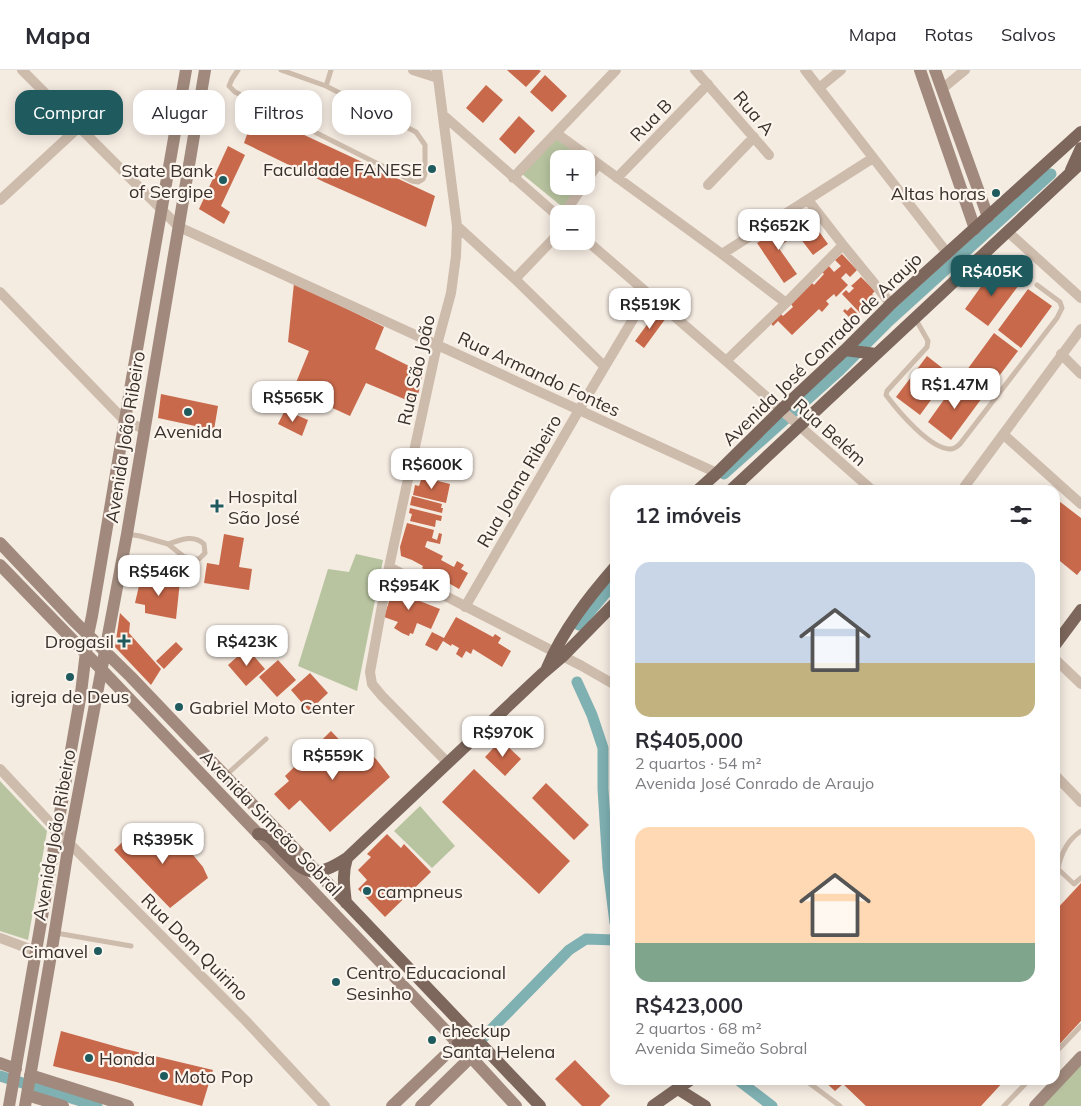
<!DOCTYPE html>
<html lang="pt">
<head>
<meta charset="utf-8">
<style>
	body { margin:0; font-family:Mulish,sans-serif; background:#f2f2f3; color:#2b2b33; height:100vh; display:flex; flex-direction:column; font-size:19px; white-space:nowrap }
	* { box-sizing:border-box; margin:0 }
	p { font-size:16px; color:#7c7c81 }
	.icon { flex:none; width:28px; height:28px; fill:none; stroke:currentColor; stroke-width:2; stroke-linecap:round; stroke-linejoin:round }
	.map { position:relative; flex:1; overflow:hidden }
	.drawer { position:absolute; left:610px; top:415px; width:450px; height:600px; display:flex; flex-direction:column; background:#fff; border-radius:15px; box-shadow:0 2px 12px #0003 }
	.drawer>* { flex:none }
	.top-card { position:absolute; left:15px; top:20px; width:475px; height:45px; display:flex; gap:10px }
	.fabs { position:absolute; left:550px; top:80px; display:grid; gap:10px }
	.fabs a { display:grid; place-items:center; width:45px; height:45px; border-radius:10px; background:#fff; box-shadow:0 2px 12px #0003; font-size:25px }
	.price { position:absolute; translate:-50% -42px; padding:0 11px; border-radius:10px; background:#fff; color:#222; font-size:16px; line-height:32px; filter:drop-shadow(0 1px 2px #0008) }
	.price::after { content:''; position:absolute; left:50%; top:30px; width:15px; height:11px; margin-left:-8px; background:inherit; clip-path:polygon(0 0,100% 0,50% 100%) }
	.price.active { background:#1f5a5e; color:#fff }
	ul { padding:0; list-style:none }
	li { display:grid; align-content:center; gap:10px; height:265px; padding:0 25px }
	li span { display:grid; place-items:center; height:155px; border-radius:15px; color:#555 }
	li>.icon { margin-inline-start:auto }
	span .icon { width:90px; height:90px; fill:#fffc; stroke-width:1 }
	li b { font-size:21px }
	h2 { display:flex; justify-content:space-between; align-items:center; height:60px; padding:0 25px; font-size:21px }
	.tag { padding:0 18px; border-radius:15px; background:#fff; box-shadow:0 2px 12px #0003; font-size:18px; line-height:45px }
	.tag.active { background:#1f5a5e; color:#fff }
	header { display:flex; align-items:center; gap:30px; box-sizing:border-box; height:70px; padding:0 25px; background:#fff; border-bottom:1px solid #e1e1e2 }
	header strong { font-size:24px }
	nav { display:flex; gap:28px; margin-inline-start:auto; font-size:18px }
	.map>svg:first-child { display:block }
	.green { fill:#b8c4a0 }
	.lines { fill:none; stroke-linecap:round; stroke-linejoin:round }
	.canal { stroke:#7fb0b2; stroke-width:11 }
	.building { fill:#c8694b }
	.lane { stroke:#cdbbac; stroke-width:5 }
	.street { stroke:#cdbbac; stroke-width:10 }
	.secondary { stroke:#a18a7d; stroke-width:12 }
	.primary { stroke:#7d675c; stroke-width:12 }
	.poi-dot { fill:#1f5a5e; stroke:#fbf5ee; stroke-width:2 }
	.labels { text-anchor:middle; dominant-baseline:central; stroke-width:4.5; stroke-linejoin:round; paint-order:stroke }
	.street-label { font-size:18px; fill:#3b302b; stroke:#fbf5ee }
	.poi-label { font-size:18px; fill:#3b302b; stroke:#fbf5ee; text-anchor:start }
</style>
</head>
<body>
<header>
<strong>Mapa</strong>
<nav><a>Mapa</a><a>Rotas</a><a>Salvos</a></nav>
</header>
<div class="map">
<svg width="1081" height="1036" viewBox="0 0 1081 1036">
	<rect width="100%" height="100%" fill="#f4ebe1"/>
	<path class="green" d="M557 64 598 98 586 113V89H559V116H584L565 139 522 104Z
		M356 484 383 490 357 621 298 596 328 499 349 502Z
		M0 711 47 761 28 870 0 861Z
		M420 736 455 776 432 798 394 761Z
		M1081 986V1036H1034Z"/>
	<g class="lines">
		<path class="canal" d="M724 404 838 302 887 253 1051 104
			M579 555 615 512
			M577 612 592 645 603 678V719L608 797 615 853
			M474 977 569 880 586 869 615 870
			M0 1006 97 1036
			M738 1010 772 1036"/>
	</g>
	<path class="building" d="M507 0H539L541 1 526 17Z
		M545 5 567 26 552 42 530 22Z
		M486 15 503 30 483 53 466 38Z
		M255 42 435 126 426 157 324 112 244 73Z
		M519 46 535 61 515 84 499 69Z
		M228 76 245 85 221 136 230 142 224 154 199 139Z
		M805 142 828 174 813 185 800 168 805 164 794 149Z
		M791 151 799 163 778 177 797 204 784 213 757 173Z
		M842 184 857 200 850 207 846 203 841 208 848 215 836 227 834 224 826 231 829 234 822 242 819 239 792 265 778 251 773 256 770 252 780 243 783 246 793 237 791 234 812 213 814 215 824 204 822 202 828 195 834 202 841 196 835 190Z
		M995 197 1019 215 988 256 965 239Z
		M861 207 875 221 872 224 874 226 863 236 865 239 860 243 842 224 846 220 849 223 854 218 851 216Z
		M294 213 384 257 375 279 423 303 416 334 366 313 350 346 293 320 309 281 288 272Z
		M1028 219 1052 236 1021 278 998 260Z
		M851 237 857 243 851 249 843 241 845 239 847 241Z
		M657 241 666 248 644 278 635 271Z
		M994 263 1018 281 987 322 964 304Z
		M927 286 950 304 920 345 896 327Z
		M958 310 982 328 951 370 928 352Z
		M161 324 218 336 214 360 158 348Z
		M285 340 308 350 302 366 278 354Z
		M422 407 450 414 446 433 413 425 415 415 419 416Z
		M412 426 442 434 441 438H443L442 443 410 435Z
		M1055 428 1081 448V500L1077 505 1055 487Z
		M410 438 442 446 441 451 436 450 435 457 410 451 412 444 409 443Z
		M407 453 434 460 432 468 437 470 439 463 442 464 440 474 427 471 425 477 443 486 441 490 454 497 457 491 464 495 461 499 468 503 459 519 422 498 423 496 412 490 401 486 400 477Z
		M224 464 244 468 239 497 252 499 249 520 204 513 207 493 219 495Z
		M141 507 180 511 176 549 145 543V535L135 533Z
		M395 513 408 517 407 526 440 539 431 559 417 553 413 564 410 563 409 566 402 563 394 558 398 552 384 547Z
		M120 543 130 553 129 563 161 599 151 615 115 577Z
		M456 547 493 567 495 564 501 568 498 573 511 581 502 597 473 579 471 584 466 581 462 588 456 584 459 578 452 574 451 576 443 571 437 581 425 575 432 562 444 568Z
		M176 572 183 579 164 599 156 591Z
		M247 578 265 599 246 616 228 595Z
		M278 590 296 610 277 627 259 607Z
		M310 603 328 623 309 641 291 620Z
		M331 661 350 681 360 675 376 689 390 707 330 762 300 730 289 740 274 724 289 711 285 706Z
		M501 670 521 689 505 706 485 687Z
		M474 699 570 791 539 824 442 732Z
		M546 713 589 755 574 770 532 728Z
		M137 758 184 774 203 797 208 808 170 838 114 780Z
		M387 764 401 778 404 774 431 802 385 847 358 819 367 810 358 800 371 787 367 784Z
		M1081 813V951L1055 979V841Z
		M61 961 125 979 213 1000 202 1036 116 1012 53 996Z
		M575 990 610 1026 600 1036H582L555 1009Z
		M823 1010H1005L981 1036H866L843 1014 835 1021Z"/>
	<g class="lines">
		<path class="lane" d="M238 0 232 9 229 16 235 22 412 111 418 112 423 109 425 104V75L416 62 326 16 281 0
			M326 16 331 0
			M915 248 928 271 927 277 887 321 886 325C898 341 930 379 950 379 954 379 957 377 960 374L1057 248 1062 238 1060 232 1037 215
			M127 464 140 466 168 474 183 486 192 489H199L205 483 204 474C193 464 181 470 168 474
			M225 706 266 669
			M1081 761C1067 770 1061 783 1058 799L1074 814 1081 808
			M1055 837 1057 839
			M56 863 131 876
			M1055 983 1081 956
			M805 1010 840 1036
			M1004 1036 1029 1010"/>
		<path class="street" d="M22 0 179 157 717 403
			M413 0 438 8
			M437 0 457 156 456 186 451 223 437 275 389 497 370 602 372 614 382 626 448 693
			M695 0 769 85
			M805 0 948 184
			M819 18 841 0
			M942 19 965 0
			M443 45 559 147
			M556 63 722 184 786 233
			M513 108 616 0
			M617 108 708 14
			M586 111 598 94
			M708 115 754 67
			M0 130 79 57
			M808 130 843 175 891 234
			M564 144 583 116
			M457 156 515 209 604 296
			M1007 161 1081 228
			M586 170 726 291 872 420
			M722 184 873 88
			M515 209 559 163
			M0 222 125 351 144 359
			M1061 284 1081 304
			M726 291 786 233 843 175
			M1004 365 1081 434
			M962 420 1081 259
			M389 497 582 596 615 615
			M465 537 579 340 648 224
			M1055 589 1081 614
			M0 699 69 773 246 951 325 1036
			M1055 705 1081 732
			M0 868 35 881 51 885"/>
		<path class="secondary" d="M920 0 975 159
			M935 0 988 147
			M0 473 75 552 131 607 317 802
			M0 495 101 599 469 985 516 1036
			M0 993 16 999
			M30 1005 128 1036
			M27 1025 63 1036
			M9 1036 81 623 88 565 92 546 132 308 186 0
			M25 1036 51 885 69 773 127 464 205 0
			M392 1036 458 973
			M421 1036 471 987
			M1035 1036 1081 987"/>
		<path class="primary" d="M1071 100 1081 78
			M845 280 876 284
			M698 420 717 403 781 340 845 280 891 234 1081 62
			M731 420 1081 93
			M1055 575 1081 540
			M547 598C563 560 588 528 615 497
			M258 764C266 764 270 767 275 773 303 801 309 813 347 788
			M317 802 540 1036
			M346 833C344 816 342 804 347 788L542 604 562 587 615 533
			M458 973 464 971C470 972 473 974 478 979
			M678 1019 705 1036
			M653 1036 690 1010"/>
	</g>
	<g class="poi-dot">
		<circle cx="432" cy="99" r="5"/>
		<circle cx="223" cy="110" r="5"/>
		<circle cx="996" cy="123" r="5"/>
		<circle cx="188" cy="342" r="5"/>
		<path d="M214.5 428.5h5v5h5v5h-5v5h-5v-5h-5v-5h5z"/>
		<path d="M121.5 563.5h5v5h5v5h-5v5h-5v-5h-5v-5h5z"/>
		<circle cx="70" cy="607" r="5"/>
		<circle cx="179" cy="637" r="5"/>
		<circle cx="367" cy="821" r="5"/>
		<circle cx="98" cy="881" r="5"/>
		<circle cx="336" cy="912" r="5"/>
		<circle cx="432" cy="970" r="5"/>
		<circle cx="89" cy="988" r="5"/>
		<circle cx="164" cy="1006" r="5"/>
	</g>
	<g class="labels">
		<g class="street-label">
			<text transform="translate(754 43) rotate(49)">Rua A</text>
			<text transform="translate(651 50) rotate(-46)">Rua B</text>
			<text transform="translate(822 279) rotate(-44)">Avenida José Conrado de Araujo</text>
			<text transform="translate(416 300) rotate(-77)">Rua São João</text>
			<text transform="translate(539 304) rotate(25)">Rua Armando Fontes</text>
			<text transform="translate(830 362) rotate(42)">Rua Belém</text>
			<text transform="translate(125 367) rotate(-81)">Avenida João Ribeiro</text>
			<text transform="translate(519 411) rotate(-60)">Rua Joana Ribeiro</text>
			<text transform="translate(271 753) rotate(46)">Avenida Simeão Sobral</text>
			<text transform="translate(54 765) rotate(-80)">Avenida João Ribeiro</text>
			<text transform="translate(195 877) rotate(45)">Rua Dom Quirino</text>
		</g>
		<g class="poi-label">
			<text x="422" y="99" text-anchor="end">Faculdade FANESE</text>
			<text x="213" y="100" text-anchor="end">State Bank<tspan x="213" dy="21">of Sergipe</tspan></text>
			<text x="986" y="123" text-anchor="end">Altas horas</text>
			<text x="188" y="361" text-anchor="middle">Avenida</text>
			<text x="228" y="426">Hospital<tspan x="228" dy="21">São José</tspan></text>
			<text x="114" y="571" text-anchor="end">Drogasil</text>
			<text x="70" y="626" text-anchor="middle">igreja de Deus</text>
			<text x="189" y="637">Gabriel Moto Center</text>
			<text x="377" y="821">campneus</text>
			<text x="88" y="881" text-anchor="end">Cimavel</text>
			<text x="346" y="902">Centro Educacional<tspan x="346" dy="21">Sesinho</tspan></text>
			<text x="442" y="960">checkup<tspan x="442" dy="21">Santa Helena</tspan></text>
			<text x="99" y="988">Honda</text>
			<text x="174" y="1006">Moto Pop</text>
		</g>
	</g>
</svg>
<div class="fabs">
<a>+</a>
<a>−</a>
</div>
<b class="price" style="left:779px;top:181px">R$652K</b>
<b class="price active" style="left:992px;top:227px">R$405K</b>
<b class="price" style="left:650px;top:260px">R$519K</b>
<b class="price" style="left:955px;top:340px">R$1.47M</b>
<b class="price" style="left:293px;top:353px">R$565K</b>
<b class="price" style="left:432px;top:420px">R$600K</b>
<b class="price" style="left:159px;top:527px">R$546K</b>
<b class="price" style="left:409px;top:541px">R$954K</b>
<b class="price" style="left:247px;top:597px">R$423K</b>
<b class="price" style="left:503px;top:688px">R$970K</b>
<b class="price" style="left:333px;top:711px">R$559K</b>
<b class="price" style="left:163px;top:795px">R$395K</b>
<div class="top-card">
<a class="tag active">Comprar</a>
<a class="tag">Alugar</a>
<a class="tag">Filtros</a>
<a class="tag">Novo</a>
</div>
<section class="drawer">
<h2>12 imóveis<svg class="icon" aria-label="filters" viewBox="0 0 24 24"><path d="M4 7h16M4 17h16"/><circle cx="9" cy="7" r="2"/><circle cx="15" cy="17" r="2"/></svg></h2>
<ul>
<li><span style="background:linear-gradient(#c9d6e8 65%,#c2b280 0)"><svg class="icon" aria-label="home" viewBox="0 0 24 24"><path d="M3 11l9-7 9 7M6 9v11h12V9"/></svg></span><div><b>R$405,000</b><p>2 quartos · 54 m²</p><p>Avenida José Conrado de Araujo</p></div></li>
<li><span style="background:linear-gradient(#ffd9b3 75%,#7fa58c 0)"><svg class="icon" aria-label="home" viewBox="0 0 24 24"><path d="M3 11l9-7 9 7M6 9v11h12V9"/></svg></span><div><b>R$423,000</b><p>2 quartos · 68 m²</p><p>Avenida Simeão Sobral</p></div></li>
</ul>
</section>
</div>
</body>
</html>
